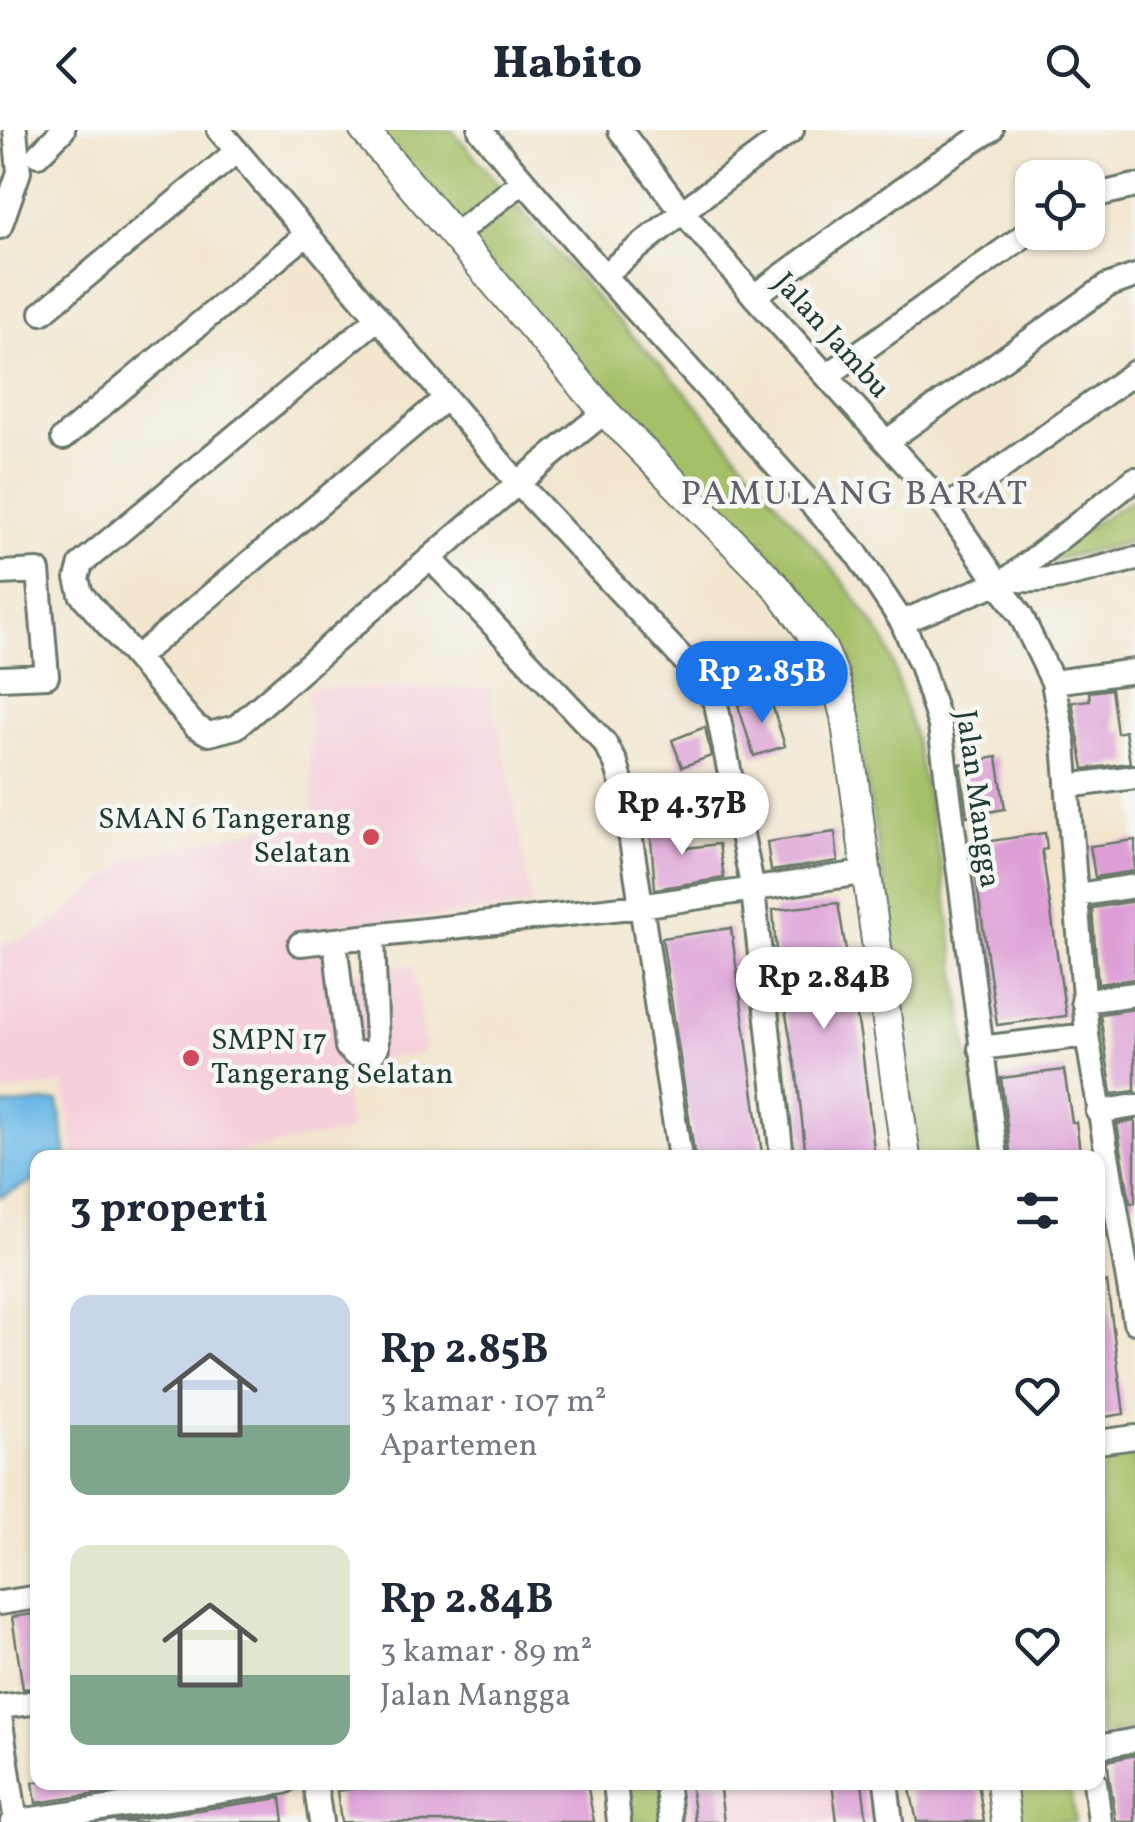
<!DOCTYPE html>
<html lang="id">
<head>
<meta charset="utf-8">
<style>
	body { margin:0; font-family:Vollkorn,serif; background:#f6f6f7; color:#1f2937; height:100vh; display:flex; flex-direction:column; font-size:38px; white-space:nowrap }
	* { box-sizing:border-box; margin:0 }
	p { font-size:32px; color:#747a83 }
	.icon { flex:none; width:55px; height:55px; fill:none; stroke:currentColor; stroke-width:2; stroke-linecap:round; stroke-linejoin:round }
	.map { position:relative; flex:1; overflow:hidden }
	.panel { position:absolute; left:30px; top:1020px; width:1075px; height:640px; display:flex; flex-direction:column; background:#fff; border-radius:20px; box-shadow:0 2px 8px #0004 }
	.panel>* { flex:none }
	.controls { position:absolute; left:1015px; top:30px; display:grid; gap:20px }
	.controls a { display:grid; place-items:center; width:90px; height:90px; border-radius:20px; background:#fff; box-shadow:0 2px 8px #0004; font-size:50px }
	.price { position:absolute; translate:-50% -85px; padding:0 22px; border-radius:35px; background:#fff; color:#222; font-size:32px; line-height:65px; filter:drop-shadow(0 2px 5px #0008) }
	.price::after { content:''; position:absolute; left:50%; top:60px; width:30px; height:22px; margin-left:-15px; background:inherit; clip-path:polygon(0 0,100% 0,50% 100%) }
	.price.active { background:#1a73e8; color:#fff }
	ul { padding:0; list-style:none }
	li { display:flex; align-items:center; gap:30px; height:250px; padding:0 40px }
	li span { display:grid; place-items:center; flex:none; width:280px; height:200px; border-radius:20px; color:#555 }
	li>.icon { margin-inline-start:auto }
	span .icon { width:120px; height:120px; fill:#fffc; stroke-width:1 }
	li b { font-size:42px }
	h2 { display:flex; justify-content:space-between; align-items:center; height:120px; padding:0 40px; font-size:42px }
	header { display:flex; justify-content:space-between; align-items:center; height:130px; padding:0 40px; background:#fff; font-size:45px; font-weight:800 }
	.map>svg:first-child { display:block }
	.built { fill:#f5cfda }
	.green { fill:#a5c067; stroke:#627e4e; stroke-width:2.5 }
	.water { fill:#6ebae7; stroke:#467c8e; stroke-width:2.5 }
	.building { fill:#dd9fd6 }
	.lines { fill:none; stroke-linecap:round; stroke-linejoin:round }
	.minor-casing { stroke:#69786a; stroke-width:28 }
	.tertiary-casing { stroke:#69786a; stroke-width:32 }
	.minor { stroke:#fff; stroke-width:22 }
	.tertiary { stroke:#fff; stroke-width:28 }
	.poi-dot { fill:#d1495b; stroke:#f6f6f2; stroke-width:4 }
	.labels { text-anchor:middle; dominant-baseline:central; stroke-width:9; stroke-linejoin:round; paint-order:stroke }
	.street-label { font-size:30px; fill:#1f3d34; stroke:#f6f6f2 }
	.poi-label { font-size:30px; fill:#1f3d34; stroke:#f6f6f2; text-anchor:end }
	.quarter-label { font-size:35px; letter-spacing:2.5px; fill:#625f6d; stroke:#f6f6f2 }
</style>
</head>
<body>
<header><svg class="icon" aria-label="back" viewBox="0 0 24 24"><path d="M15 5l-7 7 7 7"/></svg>Habito<svg class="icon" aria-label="search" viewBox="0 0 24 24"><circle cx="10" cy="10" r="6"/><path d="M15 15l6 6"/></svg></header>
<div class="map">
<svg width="1135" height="1692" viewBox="0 0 1135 1692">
	<rect width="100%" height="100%" fill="#f6f6f2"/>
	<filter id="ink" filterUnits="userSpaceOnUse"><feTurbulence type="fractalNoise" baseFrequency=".01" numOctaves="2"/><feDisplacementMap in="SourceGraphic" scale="20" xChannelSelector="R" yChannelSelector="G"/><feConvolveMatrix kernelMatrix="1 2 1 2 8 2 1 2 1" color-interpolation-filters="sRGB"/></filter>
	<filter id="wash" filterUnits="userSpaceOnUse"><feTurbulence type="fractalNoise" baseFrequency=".0048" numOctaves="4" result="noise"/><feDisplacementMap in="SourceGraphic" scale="40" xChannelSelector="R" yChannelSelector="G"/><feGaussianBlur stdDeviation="2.25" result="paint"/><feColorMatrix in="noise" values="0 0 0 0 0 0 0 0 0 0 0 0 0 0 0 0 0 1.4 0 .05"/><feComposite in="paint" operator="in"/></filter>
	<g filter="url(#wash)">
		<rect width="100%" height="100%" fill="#f2e6cf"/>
		<path class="built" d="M307 558H488L508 634 532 776 319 800 328 846 413 835 425 922 340 934 350 1001 214 1027H75L64 954 0 963V816L39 803 131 729 313 686Z
			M666 1653H886L891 1692H671Z"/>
		<path class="green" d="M371 0H452L599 171 685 261 843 451 886 512 915 609 943 743 967 919 988 1027H916L881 734 858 605 825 519Z
			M1135 368V411L1023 437Z
			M1135 1309V1599L1098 1606V1315Z
			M613 1653H663L668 1692H619Z
			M1010 1653H1069L1075 1692H1015Z"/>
		<path class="water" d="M58 971 67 1027 38 1028 37 1050 0 1067V976Z"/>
		<g id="blocks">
			<path class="building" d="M1111 559 1117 603 1125 601 1130 633 1084 639 1072 572 1090 570 1089 562Z
				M769 565 785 616 754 626 738 575Z
				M705 597 711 626 682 637 672 610Z
				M997 627 1005 679 967 686 960 634Z
				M683 692 686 718 719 714 724 748 655 759 650 696Z
				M835 702 838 731 771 741 767 712Z
				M1045 703 1047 719 1042 720 1066 886 997 895 976 747 981 746 977 713Z
				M1135 710V741L1095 747 1090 716Z
				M1135 771V849L1098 854 1092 778Z
				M838 773 861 910 875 1028H806L797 945 777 836 773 780Z
				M731 798 762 1024 695 1028 662 808Z
				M1135 879V961L1112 964 1100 884Z
				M1064 940 1072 992H1076L1081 1028H1011L1001 948Z
				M1135 991V1073H1130L1117 994Z
				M1098 1152H1107L1124 1284 1098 1288Z
				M34 1484 38 1557 23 1559 12 1487Z
				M1135 1625V1692H1116L1107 1631Z
				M33 1652H178L36 1673Z
				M397 1652H587L594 1692H341L337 1661Z
				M690 1652H719L724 1692H695Z
				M832 1652H862L867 1692H837Z
				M978 1652 984 1692H917L910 1659Z
				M281 1668 284 1692H115Z"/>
		</g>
	</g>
	<g filter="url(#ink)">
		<use href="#blocks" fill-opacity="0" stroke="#69786a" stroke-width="2.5"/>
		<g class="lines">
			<g class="minor-casing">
				<path id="minor" d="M219 0 517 352 683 529 703 552 716 574 753 760 782 1028
					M480 0 604 145 856 423 902 492 921 535 940 596 996 1028
					M620 0 673 70 754 166 946 378 1021 486 1053 552 1064 613 1087 905 1135 1192
					M38 25 63 0
					M1088 67 1135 56
					M0 97 19 42 15 0
					M456 104 522 52
					M604 145 691 75 792 0
					M754 166 937 34 991 0
					M42 183 237 21
					M378 188 81 434 77 448 81 464 195 596 209 604 236 597C359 492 478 383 605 282
					M828 245 1032 100
					M63 308 307 104
					M887 311 1107 156 1135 146
					M946 378 1135 242
					M432 430 604 612 616 633 623 658 680 1028
					M0 443 38 441 47 546 0 548
					M1009 448C1044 457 1099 437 1135 429
					M902 492 1009 448 1135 349
					M137 527 446 268
					M1053 552 1135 541
					M1067 656 1135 647
					M1077 765 1135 756
					M335 811 347 917 354 924 374 922 377 917 373 807
					M300 814 640 776 869 742
					M1083 871 1135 864
					M980 918 1087 905
					M1098 982 1135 976
					M1098 1312 1135 1307
					M0 1473 38 1467
					M0 1577 38 1572
					M0 1587 16 1692
					M1098 1617 1135 1610
					M315 1652 321 1692
					M615 1652 619 1692
					M666 1652 671 1692
					M886 1652 891 1692
					M1095 1652 1100 1692
					M12 1692 284 1652"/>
			</g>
			<g class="tertiary-casing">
				<path id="tertiary" d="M364 0 605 282 776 456 822 518 834 545 845 586 906 1028
					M1001 1652 1006 1692"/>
			</g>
			<use href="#minor" class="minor"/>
			<use href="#tertiary" class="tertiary"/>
		</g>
	</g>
	<g class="poi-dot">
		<circle cx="371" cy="707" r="10"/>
		<circle cx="191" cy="928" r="10"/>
	</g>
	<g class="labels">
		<g class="street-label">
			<text transform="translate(831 206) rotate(48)">Jalan Jambu</text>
			<text transform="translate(977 669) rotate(82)">Jalan Mangga</text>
		</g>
		<g class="poi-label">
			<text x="351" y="690">SMAN 6 Tangerang<tspan x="351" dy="34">Selatan</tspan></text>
			<text x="211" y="911" text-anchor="start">SMPN 17<tspan x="211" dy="34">Tangerang Selatan</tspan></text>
		</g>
		<g class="quarter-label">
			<text x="855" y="365">PAMULANG BARAT</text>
		</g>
	</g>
</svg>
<div class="controls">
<a><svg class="icon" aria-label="locate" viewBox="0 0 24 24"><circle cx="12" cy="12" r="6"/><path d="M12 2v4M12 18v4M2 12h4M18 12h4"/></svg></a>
</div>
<b class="price active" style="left:762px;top:596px">Rp 2.85B</b>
<b class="price" style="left:682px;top:728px">Rp 4.37B</b>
<b class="price" style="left:824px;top:902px">Rp 2.84B</b>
<section class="panel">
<h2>3 properti<svg class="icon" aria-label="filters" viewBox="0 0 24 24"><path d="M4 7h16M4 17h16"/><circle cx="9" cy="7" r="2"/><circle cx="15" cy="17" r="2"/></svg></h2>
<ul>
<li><span style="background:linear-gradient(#c9d6e8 65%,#7fa58c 0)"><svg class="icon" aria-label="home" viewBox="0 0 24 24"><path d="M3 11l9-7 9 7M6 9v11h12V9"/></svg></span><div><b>Rp 2.85B</b><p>3 kamar · 107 m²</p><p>Apartemen</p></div><svg class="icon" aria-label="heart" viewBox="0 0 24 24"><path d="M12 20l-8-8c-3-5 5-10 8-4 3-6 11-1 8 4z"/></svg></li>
<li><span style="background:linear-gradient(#dfe7d0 65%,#7fa58c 0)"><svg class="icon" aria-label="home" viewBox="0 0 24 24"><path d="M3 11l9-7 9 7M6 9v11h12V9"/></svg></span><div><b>Rp 2.84B</b><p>3 kamar · 89 m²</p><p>Jalan Mangga</p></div><svg class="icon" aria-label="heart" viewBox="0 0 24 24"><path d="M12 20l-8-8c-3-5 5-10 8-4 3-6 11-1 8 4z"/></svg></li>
</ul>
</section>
</div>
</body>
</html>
